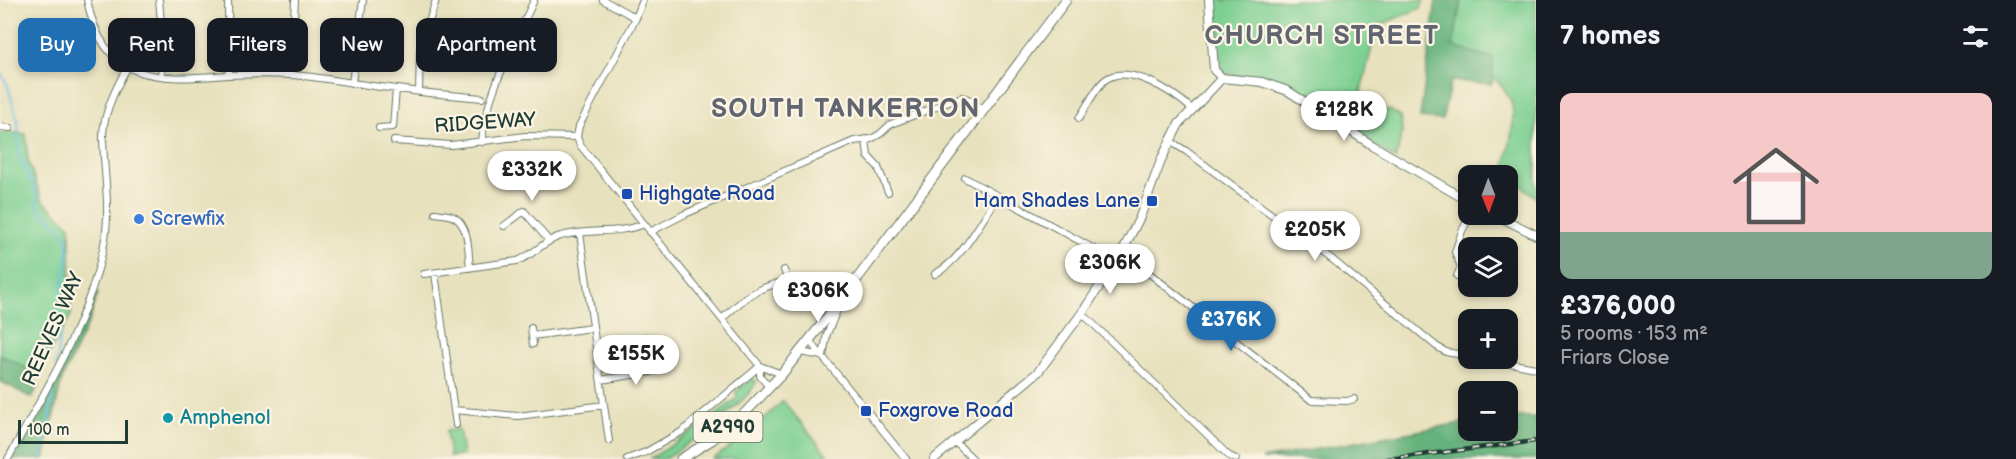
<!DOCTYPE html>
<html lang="en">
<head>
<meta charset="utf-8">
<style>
	body { margin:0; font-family:"Balsamiq Sans",sans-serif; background:#20242c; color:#f1f3f6; height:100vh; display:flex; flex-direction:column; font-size:22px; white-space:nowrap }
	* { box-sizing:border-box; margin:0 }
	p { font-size:20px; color:#9ea1a6 }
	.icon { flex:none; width:33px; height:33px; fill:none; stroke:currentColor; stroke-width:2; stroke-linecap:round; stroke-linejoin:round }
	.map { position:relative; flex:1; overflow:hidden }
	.details { display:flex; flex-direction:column; background:#171b24; width:480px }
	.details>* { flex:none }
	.guide { position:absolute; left:18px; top:18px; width:570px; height:54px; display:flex; gap:12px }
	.needle { width:39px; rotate:179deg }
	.tools { position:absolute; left:1458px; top:165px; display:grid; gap:12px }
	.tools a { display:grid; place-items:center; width:60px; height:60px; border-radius:12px; background:#171b24; box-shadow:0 3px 9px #0003; font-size:30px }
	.scale { position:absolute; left:18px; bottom:15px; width:110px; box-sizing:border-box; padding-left:6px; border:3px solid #1f3d34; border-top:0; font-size:16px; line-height:21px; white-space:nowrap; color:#1f3d34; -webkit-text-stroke:4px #fcf5e5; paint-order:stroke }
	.price { position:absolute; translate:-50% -51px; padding:0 14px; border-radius:21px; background:#fff; color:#222; font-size:20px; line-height:39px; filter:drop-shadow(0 2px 3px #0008) }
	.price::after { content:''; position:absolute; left:50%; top:36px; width:18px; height:14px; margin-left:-9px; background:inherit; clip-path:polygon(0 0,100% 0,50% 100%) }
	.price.current { background:#1f6fb2; color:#fff }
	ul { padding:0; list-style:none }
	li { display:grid; align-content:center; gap:12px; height:318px; padding:0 24px }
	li+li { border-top:2px solid #363941 }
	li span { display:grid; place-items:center; height:186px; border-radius:12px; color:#555 }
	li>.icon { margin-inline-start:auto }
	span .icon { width:108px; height:108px; fill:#fffc; stroke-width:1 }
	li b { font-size:26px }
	h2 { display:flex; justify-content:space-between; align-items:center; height:72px; padding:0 24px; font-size:26px }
	.chip { padding:0 21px; border-radius:12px; background:#171b24; box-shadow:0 3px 9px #0003; font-size:21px; line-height:54px }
	.chip.current { background:#1f6fb2; color:#fff }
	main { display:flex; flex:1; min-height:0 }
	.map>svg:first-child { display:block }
	.green { fill:#7ccf91; stroke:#4e8662; stroke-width:1.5 }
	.forest { fill:#65b27b; stroke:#427858; stroke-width:1.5 }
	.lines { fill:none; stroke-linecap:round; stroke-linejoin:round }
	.stream { stroke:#65bbe2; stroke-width:2 }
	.street-casing { stroke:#657664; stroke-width:8 }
	.secondary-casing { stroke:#657664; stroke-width:10 }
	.primary-casing { stroke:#657664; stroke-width:11 }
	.street { stroke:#fff; stroke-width:6 }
	.secondary { stroke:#fff; stroke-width:8 }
	.primary { stroke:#fff; stroke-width:9 }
	.rail-casing { stroke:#1f3d34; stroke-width:4.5 }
	.rail { stroke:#fcf5e5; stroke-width:2; stroke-dasharray:7; stroke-linecap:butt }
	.transit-dot { fill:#1a4fb4; stroke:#fcf5e5; stroke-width:2 }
	.shop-dot { fill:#3f7fe0; stroke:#fcf5e5; stroke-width:2 }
	.culture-dot { fill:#0f9aa8; stroke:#fcf5e5; stroke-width:2 }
	.labels { text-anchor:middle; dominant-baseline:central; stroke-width:4.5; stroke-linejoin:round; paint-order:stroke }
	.shield { fill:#fcf5e5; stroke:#617469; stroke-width:1.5 }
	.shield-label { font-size:18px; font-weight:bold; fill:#1f3d34 }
	.street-label { font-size:20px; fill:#1f3d34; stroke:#fcf5e5 }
	.transit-label { font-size:20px; fill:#164399; stroke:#fcf5e5; text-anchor:start }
	.shop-label { font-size:20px; fill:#366cbe; stroke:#fcf5e5; text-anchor:start }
	.culture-label { font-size:20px; fill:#0d838f; stroke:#fcf5e5; text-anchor:start }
	.district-label { font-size:26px; font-weight:bold; letter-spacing:1.5px; fill:#616570; stroke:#fcf5e5 }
</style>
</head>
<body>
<main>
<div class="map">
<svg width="1536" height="459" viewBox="0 0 1536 459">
	<rect width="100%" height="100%" fill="#fcf5e5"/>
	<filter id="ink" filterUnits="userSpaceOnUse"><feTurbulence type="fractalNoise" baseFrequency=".0167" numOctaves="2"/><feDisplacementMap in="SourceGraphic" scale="12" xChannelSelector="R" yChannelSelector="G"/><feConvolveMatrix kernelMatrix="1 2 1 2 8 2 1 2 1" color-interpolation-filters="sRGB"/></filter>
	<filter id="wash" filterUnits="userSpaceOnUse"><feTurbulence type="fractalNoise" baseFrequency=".008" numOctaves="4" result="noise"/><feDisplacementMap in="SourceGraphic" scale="24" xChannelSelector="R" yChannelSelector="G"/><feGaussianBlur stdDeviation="1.35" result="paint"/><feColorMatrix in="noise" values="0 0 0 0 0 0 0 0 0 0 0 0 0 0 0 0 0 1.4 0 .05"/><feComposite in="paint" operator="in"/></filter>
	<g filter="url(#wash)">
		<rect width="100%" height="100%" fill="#e7e1be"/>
		<path class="green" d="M1215 0H1424L1421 8 1377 26 1352 128 1271 80 1226 74 1221 68Z
			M1458 0H1536V198L1504 170C1508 152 1518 117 1510 99 1501 78 1472 62 1453 50Z
			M1375 109 1390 110 1401 117 1402 133 1396 159 1355 134 1366 118Z
			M0 132 26 134 28 161 42 200 70 226 71 315 33 382 0 362Z
			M752 379 756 381C751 401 688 443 669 457L664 459H650L707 422 737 398 736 391Z
			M783 401 831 459H713L748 434Z
			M459 429 463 455 450 457 446 431Z"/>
		<path class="forest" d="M1436 0H1461L1453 47 1493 58 1492 84 1451 81 1442 120 1420 118Z
			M95 293H98L90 319 62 379 44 459H14L74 341Z
			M0 355 31 370 27 379 38 386 32 398 0 381Z
			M1508 417H1536V459H1262L1468 422V430H1508Z"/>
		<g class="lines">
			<path class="stream" d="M0 72 7 84 18 121 19 156 37 194V207L58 226 68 240V254L59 308 61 328 56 366
				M42 459 46 439 54 380"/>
		</g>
	</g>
	<g filter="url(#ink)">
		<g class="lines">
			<g class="street-casing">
				<path id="street" d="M87 0C93 30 106 60 137 71 165 81 199 77 228 75 249 74 270 74 292 75 319 77 346 82 373 86 409 91 445 95 482 98
					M159 0 163 44 161 76
					M228 0 229 75
					M603 0 636 18
					M643 0 636 18 579 126 577 137 580 145 760 366 782 374
					M291 75 295 0
					M352 83 363 0
					M419 92 420 50 436 0
					M1079 118C1086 108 1096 87 1105 80 1128 62 1174 93 1192 109
					M0 127 10 128
					M379 128 393 127 396 89
					M866 139 868 156 878 167 888 192
					M394 141 451 145 525 136 577 137
					M1170 141 1186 151 1333 260 1436 346 1446 352 1468 356
					M482 142C485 95 515 43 534 0
					M965 178 1116 261
					M435 213C441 214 449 214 454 217 470 226 468 252 470 268
					M504 226 524 211 549 241
					M650 232 685 214 854 141 871 139 880 134 891 124 962 97 968 99 984 111
					M580 233 609 441
					M1122 252 1311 400 1347 401 1354 399
					M784 270 791 290
					M1468 272 1461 267 1455 252 1462 231 1471 214
					M435 273 456 425
					M424 274 517 261C533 256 544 240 561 236 588 228 617 235 644 224
					M935 274C964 258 979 223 998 197
					M1457 276 1461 267
					M1082 313 1229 456 1236 459
					M722 319C745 297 755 288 787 281
					M531 328 533 344
					M532 336 592 328
					M646 337 650 372
					M809 340 906 459
					M800 352 822 356
					M823 356 827 334 838 308
					M1482 358 1536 368
					M760 366V376L770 388
					M601 380 650 372 663 367
					M454 410 518 416 604 405
					M955 442 973 459
					M8 459C45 391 89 321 104 244 111 209 104 174 103 139 102 115 116 87 128 66
					M627 459 646 452 681 432 760 366"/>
			</g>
			<g class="secondary-casing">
				<path id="secondary" d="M1209 0 1214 70 1222 78 1262 82 1288 91 1372 145 1468 201
					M1494 214 1536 235
					M934 459 1038 372 1082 313 1122 252 1140 217 1162 158 1179 124 1222 78"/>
			</g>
			<g class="primary-casing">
				<path id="primary" d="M681 459 713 439 740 418 782 374 842 299 1066 0"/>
			</g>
			<use href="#street" class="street"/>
			<use href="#secondary" class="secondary"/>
			<use href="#primary" class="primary"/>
			<g class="rail-casing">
				<path id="rail" d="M1388 459 1536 441"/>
			</g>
			<use href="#rail" class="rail"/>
		</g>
	</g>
	<g class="transit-dot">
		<rect x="621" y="188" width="12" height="12" rx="3"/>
		<rect x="1146" y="195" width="12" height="12" rx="3"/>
		<rect x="860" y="405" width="12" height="12" rx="3"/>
	</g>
	<circle class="shop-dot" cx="139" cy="219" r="6"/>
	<circle class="culture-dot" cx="168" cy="418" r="6"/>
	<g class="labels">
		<rect class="shield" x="693.5" y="412" width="69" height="30" rx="4.5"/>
		<g class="shield-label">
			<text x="728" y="427">A2990</text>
		</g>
		<g class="street-label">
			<text transform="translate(485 123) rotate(-4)">RIDGEWAY</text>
			<text transform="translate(53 329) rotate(-66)">REEVES WAY</text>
		</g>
		<g class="transit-label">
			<text x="639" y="194">Highgate Road</text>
			<text x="1140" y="201" text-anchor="end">Ham Shades Lane</text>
			<text x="878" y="411">Foxgrove Road</text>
		</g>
		<g class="shop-label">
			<text x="151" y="219">Screwfix</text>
		</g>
		<g class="culture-label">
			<text x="180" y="418">Amphenol</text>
		</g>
		<g class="district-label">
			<text x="1322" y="36">CHURCH STREET</text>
			<text x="846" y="109">SOUTH TANKERTON</text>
		</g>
	</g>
</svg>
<div class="tools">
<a><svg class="needle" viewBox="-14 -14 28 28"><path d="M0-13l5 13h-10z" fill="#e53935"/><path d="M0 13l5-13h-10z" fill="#9ea1a6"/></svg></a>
<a><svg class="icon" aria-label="layers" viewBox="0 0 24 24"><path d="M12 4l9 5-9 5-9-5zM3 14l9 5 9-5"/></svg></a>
<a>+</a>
<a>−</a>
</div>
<div class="scale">100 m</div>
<b class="price" style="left:1344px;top:142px">£128K</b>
<b class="price" style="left:532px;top:202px">£332K</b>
<b class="price" style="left:1315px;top:262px">£205K</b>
<b class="price" style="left:1110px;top:295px">£306K</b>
<b class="price" style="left:818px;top:323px">£306K</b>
<b class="price current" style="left:1231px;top:352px">£376K</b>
<b class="price" style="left:636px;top:386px">£155K</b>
<div class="guide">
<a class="chip current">Buy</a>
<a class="chip">Rent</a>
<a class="chip">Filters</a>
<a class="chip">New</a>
<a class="chip">Apartment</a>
</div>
</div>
<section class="details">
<h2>7 homes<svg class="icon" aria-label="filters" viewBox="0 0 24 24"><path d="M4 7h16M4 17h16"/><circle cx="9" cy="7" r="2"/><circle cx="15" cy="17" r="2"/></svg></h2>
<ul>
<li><span style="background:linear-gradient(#f6c9c9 75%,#7fa58c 0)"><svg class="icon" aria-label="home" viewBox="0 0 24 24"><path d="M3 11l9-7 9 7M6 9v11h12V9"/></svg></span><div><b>£376,000</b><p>5 rooms · 153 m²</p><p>Friars Close</p></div></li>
</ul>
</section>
</main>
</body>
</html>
